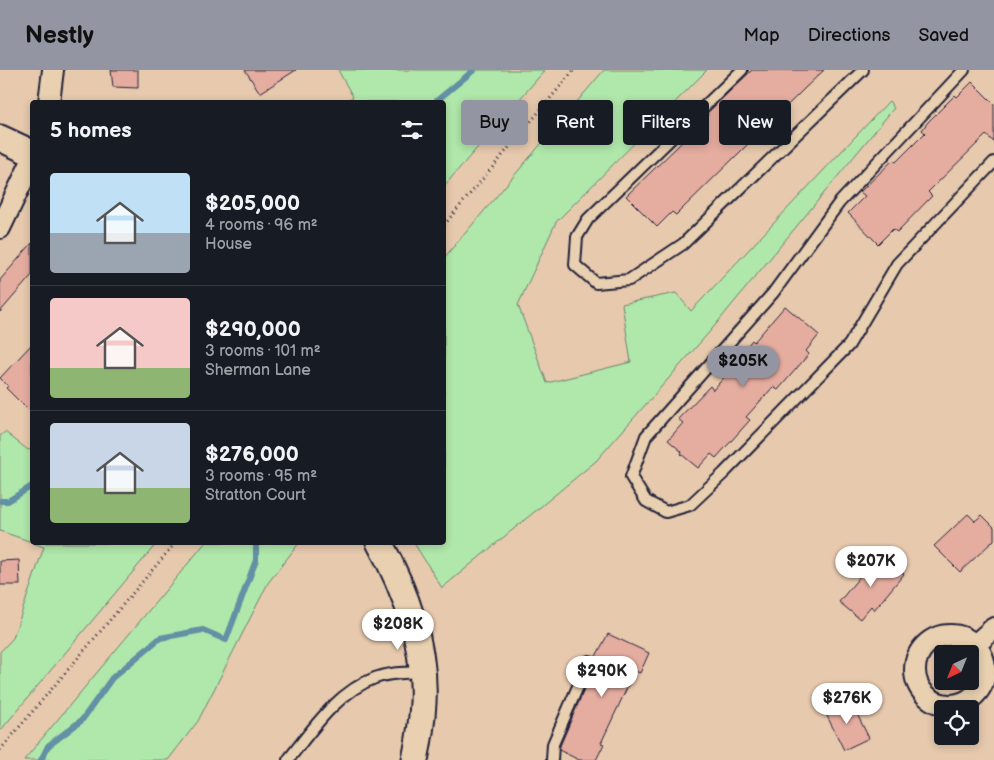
<!DOCTYPE html>
<html lang="en">
<head>
<meta charset="utf-8">
<style>
	body { margin:0; font-family:"Balsamiq Sans",sans-serif; background:#242831; color:#f1f3f6; height:100vh; display:flex; flex-direction:column; font-size:19px; white-space:nowrap }
	* { box-sizing:border-box; margin:0 }
	p { font-size:16px; color:#9ea1a6 }
	.icon { flex:none; width:28px; height:28px; fill:none; stroke:currentColor; stroke-width:2; stroke-linecap:round; stroke-linejoin:round }
	.map { position:relative; flex:1; overflow:hidden }
	.details { position:absolute; left:30px; top:30px; width:416px; height:445px; display:flex; flex-direction:column; background:#171b24; border-radius:5px; box-shadow:0 2px 8px #0003 }
	.details>* { flex:none }
	.guide { position:absolute; left:461px; top:30px; width:458px; height:45px; display:flex; gap:10px }
	.needle { width:32px; rotate:223deg }
	.fabs { position:absolute; left:934px; top:575px; display:grid; gap:10px }
	.fabs a { display:grid; place-items:center; width:45px; height:45px; border-radius:5px; background:#171b24; box-shadow:0 2px 8px #0003; font-size:25px }
	.price { position:absolute; translate:-50% -42px; padding:0 11px; border-radius:18px; background:#fff; color:#222; font-size:16px; line-height:32px; filter:drop-shadow(0 1px 2px #0008) }
	.price::after { content:''; position:absolute; left:50%; top:30px; width:15px; height:11px; margin-left:-8px; background:inherit; clip-path:polygon(0 0,100% 0,50% 100%) }
	.price.active { background:#9495a2; color:#111 }
	ul { padding:0; list-style:none }
	li { display:flex; align-items:center; gap:15px; height:125px; padding:0 20px }
	li+li { border-top:1px solid #363941 }
	li span { display:grid; place-items:center; flex:none; width:140px; height:100px; border-radius:5px; color:#555 }
	li>.icon { margin-inline-start:auto }
	span .icon { width:60px; height:60px; fill:#fffc; stroke-width:1 }
	li b { font-size:21px }
	h2 { display:flex; justify-content:space-between; align-items:center; height:60px; padding:0 20px; font-size:21px }
	.pill { padding:0 18px; border-radius:5px; background:#171b24; box-shadow:0 2px 8px #0003; font-size:18px; line-height:45px }
	.pill.active { background:#9495a2; color:#111 }
	header { display:flex; align-items:center; gap:30px; box-sizing:border-box; height:70px; padding:0 25px; background:#9495a2; color:#111 }
	header strong { font-size:24px }
	nav { display:flex; gap:28px; margin-inline-start:auto; font-size:18px }
	.map>svg:first-child { display:block }
	.green { fill:#b0e7aa; stroke:#698472 }
	.lines { fill:none; stroke-linecap:round; stroke-linejoin:round }
	.stream { stroke:#6290a4; stroke-width:6 }
	.building { fill:#e5aca0; stroke:#22223b }
	.service-casing { stroke:#22223b; stroke-width:14 }
	.minor-casing { stroke:#22223b; stroke-width:24 }
	.tertiary-casing { stroke:#22223b; stroke-width:29 }
	.path { stroke:#22223b; stroke-width:3; stroke-dasharray:1 4; stroke-linecap:butt }
	.service { stroke:#e8d0b0; stroke-width:10 }
	.minor { stroke:#e8d0b0; stroke-width:20 }
	.tertiary { stroke:#e8d0b0; stroke-width:25 }
</style>
</head>
<body>
<header>
<strong>Nestly</strong>
<nav><a>Map</a><a>Directions</a><a>Saved</a></nav>
</header>
<div class="map">
<svg width="994" height="690" viewBox="0 0 994 690">
	<rect width="100%" height="100%" fill="#e7c9ad"/>
	<filter id="ink" filterUnits="userSpaceOnUse"><feTurbulence type="fractalNoise" baseFrequency=".02" numOctaves="2"/><feDisplacementMap in="SourceGraphic" scale="10" xChannelSelector="R" yChannelSelector="G"/><feConvolveMatrix kernelMatrix="1 2 1 2 8 2 1 2 1" color-interpolation-filters="sRGB"/></filter>
	<g filter="url(#ink)">
		<path class="green" d="M338 0H545L444 116V32H343L353 27Z
			M604 0H707L556 152 518 235 547 313 631 292 622 234 676 223 691 241 889 31 894 38 712 259 596 391 442 518 414 473 444 472V188Z
			M5 362 28 380 32 379V472L0 461V366Z
			M206 472 299 473 268 513 198 651 168 690H24Z
			M33 473H157L0 661V582L13 568 44 477Z"/>
		<g class="lines">
			<path class="stream" d="M435 32 474 0
				M0 431H8L32 416
				M41 690 48 676 82 650 112 608 160 568 203 560 226 570 256 490V472"/>
		</g>
		<path class="building" d="M111 0H138V18L113 17Z
			M245 0H296L260 23Z
			M752 0H824L805 18 676 145 672 142 657 157 626 126 678 76 708 45 707 43Z
			M972 12 994 34V72L986 65 928 122 932 126 897 162 893 159 878 174 848 143 865 126 860 122 893 90 896 92 925 63 922 60 928 52 955 25 957 27Z
			M32 173V205L0 242V210Z
			M785 236 819 265 806 281 809 284 778 320 773 317 746 347 750 350 716 388 711 384 698 398 681 384 682 382 668 370 683 353 678 349 710 316 713 320 741 288 739 286 752 270 754 272Z
			M32 274V344L6 318 8 316 0 308Z
			M968 444 975 451 982 445 994 457V470L960 502 934 476Z
			M883 487 904 504 874 540 871 536 860 549 839 532 865 500 869 504Z
			M19 490 20 515H0V491Z
			M608 564 649 583 640 603 635 601 601 673 604 674 596 690H579L559 680 560 676 595 594V588Z
			M850 630 869 668 844 680 825 642Z"/>
		<g class="lines">
			<g class="service-casing">
				<path id="service" d="M742 0 588 149 577 167 575 195 596 213 629 210 683 174 863 0
					M964 0 839 133 773 223 646 366 631 407 646 431 666 442 690 435 724 403 849 275 897 194 994 92
					M288 690C312 660 337 622 375 608 390 602 406 603 421 602
					M552 690 553 674 589 591"/>
			</g>
			<g class="minor-casing">
				<path id="minor" d="M49 32 53 0
					M0 158 32 91
					M915 600a35 35 0 1 1 70 0a35 35 0 1 1-70 0Z
					M974 576 994 558"/>
			</g>
			<g class="tertiary-casing">
				<path id="tertiary" d="M0 68 32 83
					M379 472C406 521 426 577 423 633 422 652 419 671 415 690"/>
			</g>
			<path class="path" d="M444 155 574 0
				M0 680 176 472"/>
			<use href="#service" class="service"/>
			<use href="#minor" class="minor"/>
			<use href="#tertiary" class="tertiary"/>
		</g>
	</g>
</svg>
<div class="fabs">
<a><svg class="needle" viewBox="-14 -14 28 28"><path d="M0-13l5 13h-10z" fill="#e53935"/><path d="M0 13l5-13h-10z" fill="#9ea1a6"/></svg></a>
<a><svg class="icon" aria-label="locate" viewBox="0 0 24 24"><circle cx="12" cy="12" r="6"/><path d="M12 2v4M12 18v4M2 12h4M18 12h4"/></svg></a>
</div>
<b class="price active" style="left:743px;top:318px">$205K</b>
<b class="price" style="left:871px;top:518px">$207K</b>
<b class="price" style="left:398px;top:581px">$208K</b>
<b class="price" style="left:602px;top:628px">$290K</b>
<b class="price" style="left:847px;top:655px">$276K</b>
<div class="guide">
<a class="pill active">Buy</a>
<a class="pill">Rent</a>
<a class="pill">Filters</a>
<a class="pill">New</a>
</div>
<section class="details">
<h2>5 homes<svg class="icon" aria-label="filters" viewBox="0 0 24 24"><path d="M4 7h16M4 17h16"/><circle cx="9" cy="7" r="2"/><circle cx="15" cy="17" r="2"/></svg></h2>
<ul>
<li><span style="background:linear-gradient(#bfe0f5 60%,#9aa5b1 0)"><svg class="icon" aria-label="home" viewBox="0 0 24 24"><path d="M3 11l9-7 9 7M6 9v11h12V9"/></svg></span><div><b>$205,000</b><p>4 rooms · 96 m²</p><p>House</p></div></li>
<li><span style="background:linear-gradient(#f6c9c9 70%,#8fb573 0)"><svg class="icon" aria-label="home" viewBox="0 0 24 24"><path d="M3 11l9-7 9 7M6 9v11h12V9"/></svg></span><div><b>$290,000</b><p>3 rooms · 101 m²</p><p>Sherman Lane</p></div></li>
<li><span style="background:linear-gradient(#c9d6e8 65%,#8fb573 0)"><svg class="icon" aria-label="home" viewBox="0 0 24 24"><path d="M3 11l9-7 9 7M6 9v11h12V9"/></svg></span><div><b>$276,000</b><p>3 rooms · 95 m²</p><p>Stratton Court</p></div></li>
</ul>
</section>
</div>
</body>
</html>
